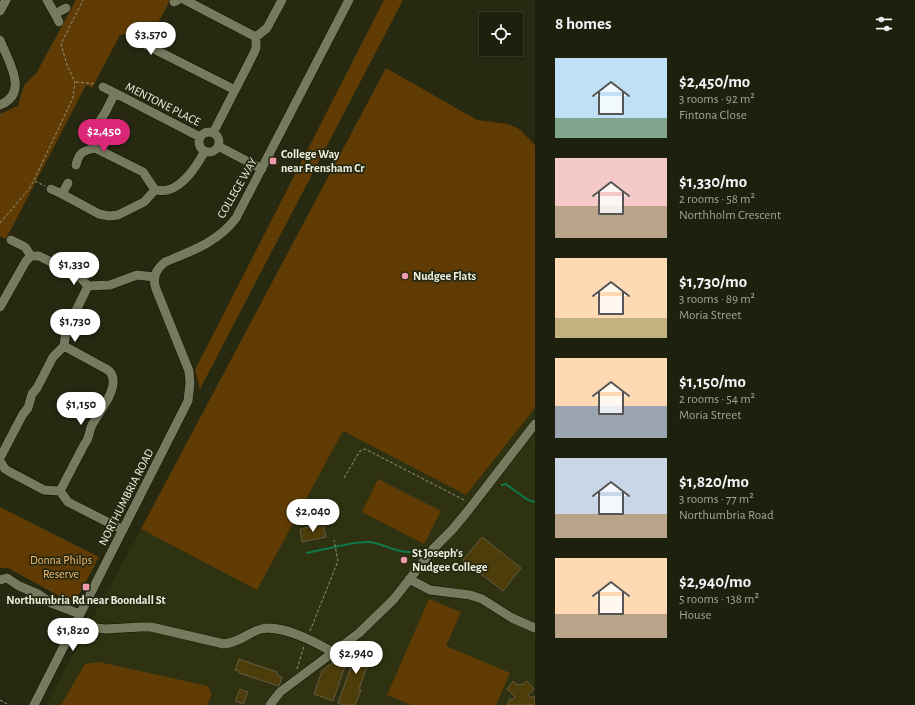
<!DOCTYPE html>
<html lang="en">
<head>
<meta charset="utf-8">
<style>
	body { margin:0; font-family:"Alegreya Sans",sans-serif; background:#252816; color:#f1f3f6; height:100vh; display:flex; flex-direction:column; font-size:15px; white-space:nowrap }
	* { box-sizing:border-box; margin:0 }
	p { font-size:13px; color:#a0a39d }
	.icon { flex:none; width:22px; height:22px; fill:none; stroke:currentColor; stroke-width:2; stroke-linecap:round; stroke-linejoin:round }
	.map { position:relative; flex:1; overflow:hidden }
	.drawer { display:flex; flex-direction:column; background:#1d200d; width:380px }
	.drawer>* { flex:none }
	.fabs { position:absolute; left:479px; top:12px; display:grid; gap:8px }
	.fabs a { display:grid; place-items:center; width:44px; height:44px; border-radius:0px; background:#1d200d; box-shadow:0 1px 3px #0004,0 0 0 1px #3b3e2e; font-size:20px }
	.price { position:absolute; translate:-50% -34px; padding:0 9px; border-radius:14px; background:#fff; color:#222; font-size:13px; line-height:26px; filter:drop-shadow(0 1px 2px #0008) }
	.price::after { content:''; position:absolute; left:50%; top:24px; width:12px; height:9px; margin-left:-6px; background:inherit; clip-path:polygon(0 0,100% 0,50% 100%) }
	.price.active { background:#db2777; color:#fff }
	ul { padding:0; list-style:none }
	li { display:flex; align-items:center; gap:12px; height:100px; padding:0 20px }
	li span { display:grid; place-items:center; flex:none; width:112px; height:80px; border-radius:0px; color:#555 }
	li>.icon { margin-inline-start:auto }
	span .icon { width:48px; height:48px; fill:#fffc; stroke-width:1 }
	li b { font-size:17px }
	h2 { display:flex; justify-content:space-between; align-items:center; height:48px; padding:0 20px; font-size:17px }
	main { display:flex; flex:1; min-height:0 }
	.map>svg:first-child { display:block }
	.built { fill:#2f3211 }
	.green { fill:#603c04 }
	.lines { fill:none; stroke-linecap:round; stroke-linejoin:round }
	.stream { stroke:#0e784a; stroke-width:2 }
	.building { fill:#4c3d0a; stroke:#645b41 }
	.minor-casing { stroke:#101200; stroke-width:10 }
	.path { stroke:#929581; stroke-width:1; stroke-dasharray:3 2; stroke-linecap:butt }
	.minor { stroke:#767a5e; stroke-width:9 }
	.poi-dot { fill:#f29aad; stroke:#272a11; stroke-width:1.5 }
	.labels { text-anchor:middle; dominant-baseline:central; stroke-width:3.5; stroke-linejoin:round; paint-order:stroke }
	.street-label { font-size:12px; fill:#ecefdf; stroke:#272a11 }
	.poi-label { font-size:12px; font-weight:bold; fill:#ecefdf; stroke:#272a11; text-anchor:start }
	.park-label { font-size:12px; fill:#f7ba70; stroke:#272a11 }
</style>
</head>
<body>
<main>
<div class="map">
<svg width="535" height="705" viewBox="0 0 535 705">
	<rect width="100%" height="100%" fill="#272a11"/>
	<path class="built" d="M535 408V705H46L141 529 257 590 343 431 466 495Z"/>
	<path class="green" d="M76 0H170L155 29 120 35 92 88 86 85 6 239 0 236V114L18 106 24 85 37 72Z
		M384 0H403L200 389 195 370Z
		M386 68 477 120 508 124 519 129 535 145V408L466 495 343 431 257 590 141 529Z
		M378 479 441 511 424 544 362 512Z
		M0 507 99 557 74 604 8 568H0Z
		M429 599 461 612 446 646 510 673 496 705H411L387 695Z
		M99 662 208 686 212 694 207 705H61L85 664Z"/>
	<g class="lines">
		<path class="stream" d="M502 485 506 484 528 500 535 502
			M307 553C323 550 354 541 369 542 384 543 394 553 411 552L415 549"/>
	</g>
	<path class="building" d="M323 524 326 537 302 542 300 529Z
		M482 537 521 568 503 591 463 560Z
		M360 642 374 647 359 689 361 690 355 705H344L338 703Z
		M239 659 277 672 276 674 278 675V676L282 677 279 686 239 673V671L235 670Z
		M337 659 346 663 333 701 314 694 322 671Z
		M513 681 517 685 523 684 527 681 534 689 528 695 530 697H535V705H507L510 699H513L515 697 507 689Z
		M240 689 248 692 243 704 235 701Z"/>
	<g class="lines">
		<g class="minor-casing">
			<path id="minor" d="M47 0 55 14
				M185 0 256 37
				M174 2 178 0
				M0 11 6 0
				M59 22 55 14 66 8
				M136 39 148 46 154 34
				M0 40C8 61 30 93 0 105
				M148 46 235 90
				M115 93 200 137
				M199 142a10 10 0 1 1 20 0a10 10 0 1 1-20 0Z
				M213 133 254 53 256 48V37L267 28 282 0
				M218 146 262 169
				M95 148 143 172 155 190
				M76 165C79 152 83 151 95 148L93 131 105 113 115 93 103 87
				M51 189 62 194 68 183
				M62 194 99 214 109 216 118 215 144 202 155 190C159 190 163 191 168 190 185 185 197 165 205 151
				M11 240 25 247 31 256
				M0 307 26 261 31 256H39L79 276 88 286 110 285 137 275 154 277
				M0 458 23 414 28 408 32 394 37 388 53 357 64 346 66 331 88 286
				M0 461 5 469 10 472 44 490 60 491 68 502 123 530
				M60 491 84 445C91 436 88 433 92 425 99 412 124 383 108 370L64 346
				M409 579 430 590 470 595 482 599 512 618 535 628
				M0 580 7 578 19 586 38 594 51 603 80 614
				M74 626 106 629 141 627H151L224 644C241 642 247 633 261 629 281 624 317 643 334 653
				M34 705 188 401 190 383 189 371 156 289C152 278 156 269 165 262 192 251 218 242 236 218L349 0
				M270 705 280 692 359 633 394 599 433 549 452 530 467 512 535 424"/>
		</g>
		<path class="path" d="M76 82 96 84
			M35 181 45 186
			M0 223 29 189 34 180 73 98 75 82 67 65 61 44 83 0
			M344 478 360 451 365 449 367 450 466 501
			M310 631 338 561 334 540
			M297 669 304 646
			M0 700 9 705"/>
		<use href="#minor" class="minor"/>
	</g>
	<g class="poi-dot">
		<rect x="269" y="157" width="8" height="8" rx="2"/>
		<circle cx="405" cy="276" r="4"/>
		<circle cx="404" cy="560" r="4"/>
		<rect x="82" y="583" width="8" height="8" rx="2"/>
	</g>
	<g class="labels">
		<g class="street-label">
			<text transform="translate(163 104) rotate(27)">MENTONE PLACE</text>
			<text transform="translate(237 188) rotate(-60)">COLLEGE WAY</text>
			<text transform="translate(126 497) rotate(-63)">NORTHUMBRIA ROAD</text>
		</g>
		<g class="poi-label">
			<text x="281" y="154">College Way<tspan x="281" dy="14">near Frensham Cr</tspan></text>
			<text x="413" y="276">Nudgee Flats</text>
			<text x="412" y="553">St Joseph's<tspan x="412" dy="14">Nudgee College</tspan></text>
			<text x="86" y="600" text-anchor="middle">Northumbria Rd near Boondall St</text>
		</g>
		<g class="park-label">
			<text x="61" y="560">Donna Philps<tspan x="61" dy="14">Reserve</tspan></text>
		</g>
	</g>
</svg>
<div class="fabs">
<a><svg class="icon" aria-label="locate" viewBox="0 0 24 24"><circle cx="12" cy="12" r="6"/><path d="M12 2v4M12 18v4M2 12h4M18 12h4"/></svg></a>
</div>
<b class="price" style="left:151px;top:56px">$3,570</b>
<b class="price active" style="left:104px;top:153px">$2,450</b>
<b class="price" style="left:74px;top:286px">$1,330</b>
<b class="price" style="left:75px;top:343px">$1,730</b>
<b class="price" style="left:81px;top:426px">$1,150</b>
<b class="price" style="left:313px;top:533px">$2,040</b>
<b class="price" style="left:73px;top:652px">$1,820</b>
<b class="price" style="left:356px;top:675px">$2,940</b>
</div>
<section class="drawer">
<h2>8 homes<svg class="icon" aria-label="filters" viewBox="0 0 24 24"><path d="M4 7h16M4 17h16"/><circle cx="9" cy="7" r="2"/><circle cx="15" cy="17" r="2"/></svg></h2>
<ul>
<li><span style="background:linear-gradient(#bfe0f5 75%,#7fa58c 0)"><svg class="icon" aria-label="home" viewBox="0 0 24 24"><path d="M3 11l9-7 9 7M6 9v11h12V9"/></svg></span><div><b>$2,450/mo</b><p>3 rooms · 92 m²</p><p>Fintona Close</p></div></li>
<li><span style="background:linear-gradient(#f6c9c9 60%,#b9a48a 0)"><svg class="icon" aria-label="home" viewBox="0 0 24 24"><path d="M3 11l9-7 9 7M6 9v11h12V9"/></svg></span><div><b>$1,330/mo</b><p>2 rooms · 58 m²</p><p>Northholm Crescent</p></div></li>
<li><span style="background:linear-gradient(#ffd9b3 75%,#c2b280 0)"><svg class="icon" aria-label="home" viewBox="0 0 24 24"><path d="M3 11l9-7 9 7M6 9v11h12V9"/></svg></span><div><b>$1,730/mo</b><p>3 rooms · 89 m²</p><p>Moria Street</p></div></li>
<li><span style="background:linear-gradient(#ffd9b3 60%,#9aa5b1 0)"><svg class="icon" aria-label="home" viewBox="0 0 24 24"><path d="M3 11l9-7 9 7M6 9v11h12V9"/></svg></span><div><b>$1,150/mo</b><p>2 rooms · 54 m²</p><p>Moria Street</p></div></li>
<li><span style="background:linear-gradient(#c9d6e8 70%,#b9a48a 0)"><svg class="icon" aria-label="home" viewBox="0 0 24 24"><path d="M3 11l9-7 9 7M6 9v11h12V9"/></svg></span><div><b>$1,820/mo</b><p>3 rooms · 77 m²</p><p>Northumbria Road</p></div></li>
<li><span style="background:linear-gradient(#ffd9b3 70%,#b9a48a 0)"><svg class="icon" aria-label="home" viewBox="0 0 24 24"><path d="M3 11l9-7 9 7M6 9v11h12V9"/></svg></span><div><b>$2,940/mo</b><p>5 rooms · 138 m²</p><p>House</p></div></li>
</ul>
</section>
</main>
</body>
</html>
